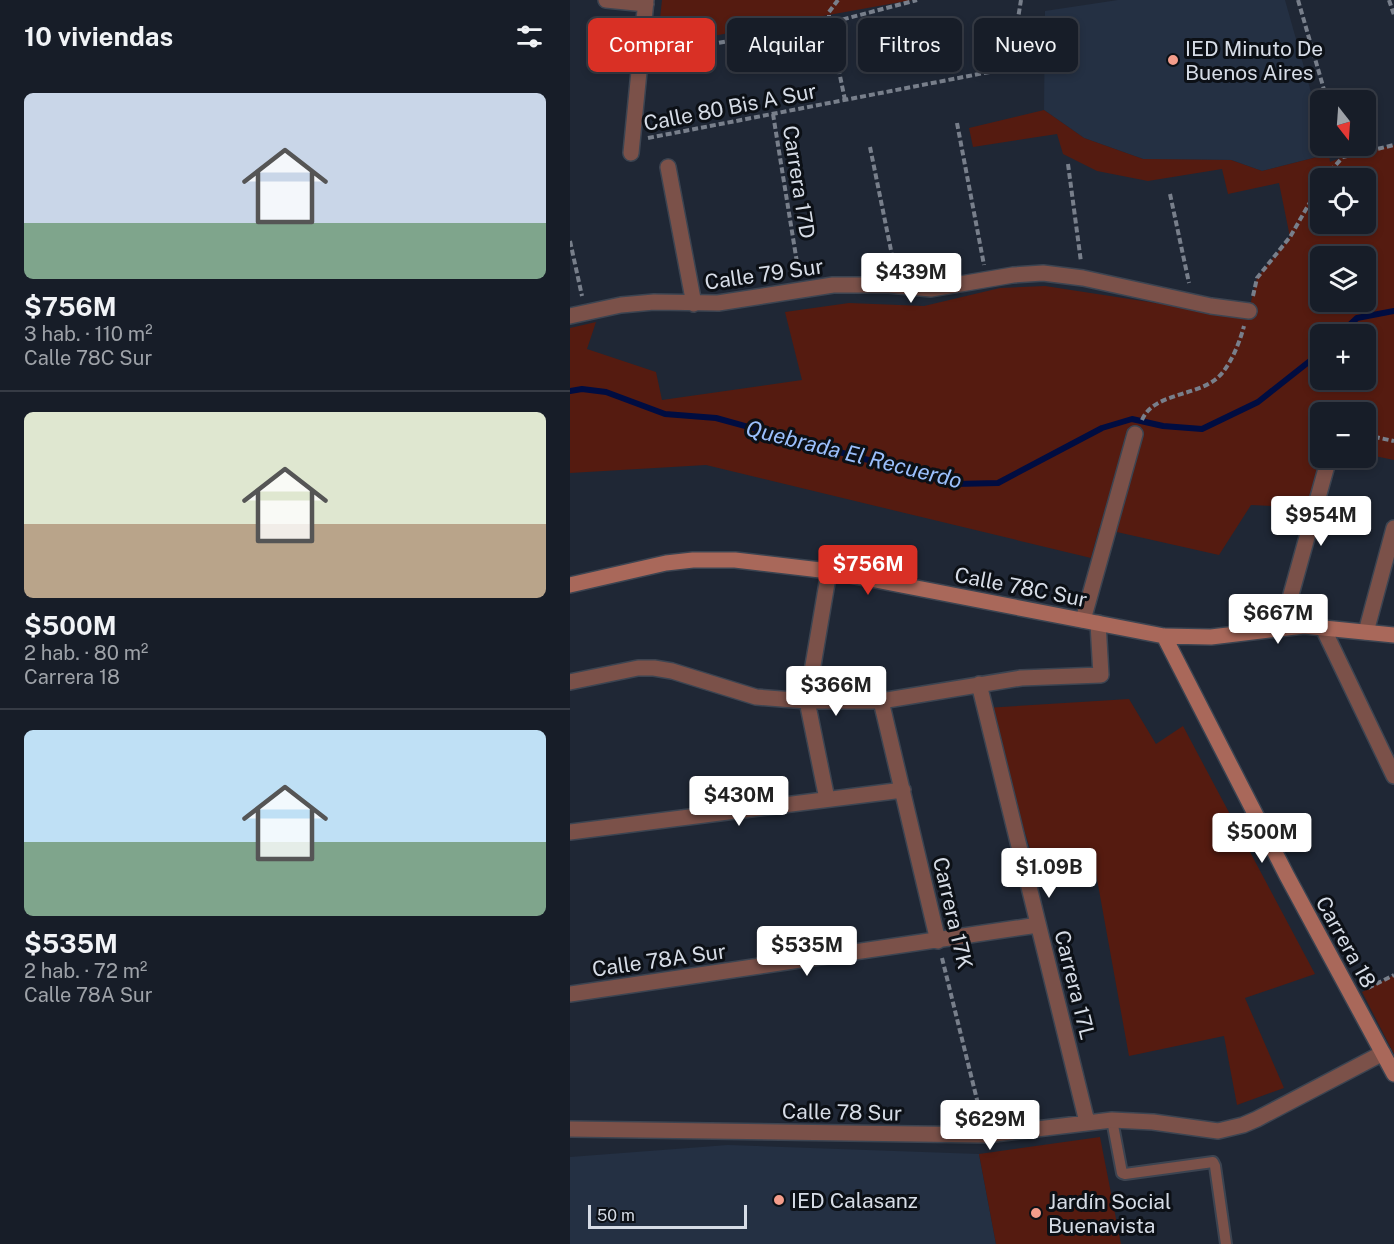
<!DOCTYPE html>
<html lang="es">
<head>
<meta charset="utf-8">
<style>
	body { margin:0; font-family:"Public Sans",sans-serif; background:#202630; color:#f1f3f6; height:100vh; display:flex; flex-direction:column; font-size:22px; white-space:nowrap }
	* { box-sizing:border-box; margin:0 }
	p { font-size:20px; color:#9ea2a8 }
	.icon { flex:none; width:33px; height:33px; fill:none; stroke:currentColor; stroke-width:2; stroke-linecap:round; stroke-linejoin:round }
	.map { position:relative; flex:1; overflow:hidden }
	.sheet { display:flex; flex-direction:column; background:#171d28; width:570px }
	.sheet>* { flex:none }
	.guide { position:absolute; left:18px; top:18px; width:570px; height:54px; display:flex; gap:12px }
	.needle { width:39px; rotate:163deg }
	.tools { position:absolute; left:740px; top:90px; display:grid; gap:12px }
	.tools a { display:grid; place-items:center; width:66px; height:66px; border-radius:9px; background:#171d28; box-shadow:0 3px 9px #0003,0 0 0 2px #363b45; font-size:30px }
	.scale { position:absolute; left:18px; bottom:15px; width:159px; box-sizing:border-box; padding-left:6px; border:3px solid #d6dce6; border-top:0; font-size:16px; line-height:21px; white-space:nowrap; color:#d6dce6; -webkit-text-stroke:4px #0c1016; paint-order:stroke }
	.price { position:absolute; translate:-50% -51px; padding:0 14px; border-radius:6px; background:#fff; color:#222; font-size:20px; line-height:39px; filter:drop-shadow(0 2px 3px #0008) }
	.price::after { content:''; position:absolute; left:50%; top:36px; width:18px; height:14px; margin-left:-9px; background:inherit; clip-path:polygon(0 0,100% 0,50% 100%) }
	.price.on { background:#d93025; color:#fff }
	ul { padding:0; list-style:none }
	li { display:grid; align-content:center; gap:12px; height:318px; padding:0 24px }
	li+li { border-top:2px solid #363b45 }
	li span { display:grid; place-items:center; height:186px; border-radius:9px; color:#555 }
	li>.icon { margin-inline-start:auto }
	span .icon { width:108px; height:108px; fill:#fffc; stroke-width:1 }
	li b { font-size:26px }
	h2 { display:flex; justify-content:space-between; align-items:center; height:72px; padding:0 24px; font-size:26px }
	.tag { padding:0 21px; border-radius:9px; background:#171d28; box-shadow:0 3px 9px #0003,0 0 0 2px #363b45; font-size:21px; line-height:54px }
	.tag.on { background:#d93025; color:#fff }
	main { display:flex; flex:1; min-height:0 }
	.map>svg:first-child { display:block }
	.built { fill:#243043 }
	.green { fill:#551b10; fill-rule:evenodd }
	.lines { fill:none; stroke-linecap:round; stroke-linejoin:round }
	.stream { stroke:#000d41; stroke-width:6 }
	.lane-casing { stroke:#3c4451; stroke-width:14 }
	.street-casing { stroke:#3c4451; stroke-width:18 }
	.secondary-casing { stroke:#3c4451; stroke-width:18 }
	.path { stroke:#787f8b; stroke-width:4; stroke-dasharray:6 3; stroke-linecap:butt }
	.lane { stroke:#7b5149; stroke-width:10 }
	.street { stroke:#7b5149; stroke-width:15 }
	.secondary { stroke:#a9685a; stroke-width:15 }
	.poi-dot { fill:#f49d8b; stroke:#0c1016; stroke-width:2 }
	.labels { text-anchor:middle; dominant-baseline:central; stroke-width:6; stroke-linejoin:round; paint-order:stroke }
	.poi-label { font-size:21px; fill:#d6dce6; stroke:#0c1016; text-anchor:start }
	.street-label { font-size:21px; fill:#d6dce6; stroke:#0c1016 }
	.water-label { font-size:22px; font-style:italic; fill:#9bbffc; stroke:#0c1016 }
</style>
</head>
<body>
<main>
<section class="sheet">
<h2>10 viviendas<svg class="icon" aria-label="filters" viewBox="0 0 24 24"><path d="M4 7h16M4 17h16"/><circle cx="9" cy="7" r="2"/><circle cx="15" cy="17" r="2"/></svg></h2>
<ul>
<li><span style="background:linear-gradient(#c9d6e8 70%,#7fa58c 0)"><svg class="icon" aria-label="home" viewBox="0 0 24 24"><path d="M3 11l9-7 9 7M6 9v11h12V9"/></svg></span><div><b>$756M</b><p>3 hab. · 110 m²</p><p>Calle 78C Sur</p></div></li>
<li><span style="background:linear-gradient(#dfe7d0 60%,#b9a48a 0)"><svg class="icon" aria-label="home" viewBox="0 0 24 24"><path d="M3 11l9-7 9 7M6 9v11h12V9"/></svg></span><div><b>$500M</b><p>2 hab. · 80 m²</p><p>Carrera 18</p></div></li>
<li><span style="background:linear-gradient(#bfe0f5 60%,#7fa58c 0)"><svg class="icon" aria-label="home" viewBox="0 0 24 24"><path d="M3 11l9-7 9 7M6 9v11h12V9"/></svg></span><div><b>$535M</b><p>2 hab. · 72 m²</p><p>Calle 78A Sur</p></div></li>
</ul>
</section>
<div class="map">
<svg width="824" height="1244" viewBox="0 0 824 1244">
	<rect width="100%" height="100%" fill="#1f2735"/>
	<path class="built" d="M548 0H715L750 124V146H756L759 154 692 171 661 160 573 159 514 138 474 110 475 11Z
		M158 1145 409 1154 426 1244H0V1157Z"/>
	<path class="green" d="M92 0H342L87 46Z
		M474 110 514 138 573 159 661 160 692 171 759 154 760 162 773 157 824 145V460L795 454V412H750V458H752L739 508 681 505 649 555 529 528 521 558 136 465 0 473V328L26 322 17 349 86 372 92 400 232 380 215 312 279 303 354 306 430 288 475 286 677 317 687 278 720 237 709 183 658 194 652 169 578 181 527 171 493 154 487 134 403 147 399 128ZM750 178H795V224H750ZM750 256H795V302H750ZM750 334H795V380H750Z
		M559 699 586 744 613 726 745 974 675 998 714 1088 667 1105 654 1036 559 1056 525 868 470 880 415 708Z
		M824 975V1054L792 992Z
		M530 1137 551 1244H426L409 1154Z"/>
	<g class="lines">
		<path class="stream" d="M770 334 787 318 824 311
			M0 391 12 389 36 392 95 414 146 418 385 484 428 483 532 428 562 419 593 426 632 429 688 402 750 353"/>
		<g class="lane-casing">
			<path id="lane" d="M542 1120 552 1173 555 1174 643 1162 645 1166 656 1244"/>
		</g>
		<g class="street-casing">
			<path id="street" d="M36 0 76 4
				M61 153 76 0
				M98 167 124 304
				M0 316 51 305 84 302 148 303 263 285H319L361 289 443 275 473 273 513 278 641 306 679 311
				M513 620 565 434
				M712 627 759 458
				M753 628 824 776
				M796 632 824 528
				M0 682 68 668H84L102 671 186 697 237 701H311L451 678 531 675 528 623
				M409 684 517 1122
				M311 701 368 941
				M257 799 237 701 259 571
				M0 832 333 790
				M0 994 468 925
				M0 1129 416 1135 542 1120 583 1122 648 1131 673 1125 687 1119 813 1053"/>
		</g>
		<g class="secondary-casing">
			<path id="secondary" d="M0 585 96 563 123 560H165L259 571 594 636 641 637 734 626 824 635
				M594 636 717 876 824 1074"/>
		</g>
		<path class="path" d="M268 0 259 12V23L275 100
			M728 0 757 100
			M819 0 824 15
			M87 54 259 23 347 0
			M203 114 229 275
			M387 123 414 265
			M78 138 440 68 451 0
			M770 146 773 157
			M300 147 325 270
			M773 157 824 145
			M498 164 511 262
			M754 178 773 157
			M600 194 619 283
			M0 241 12 296
			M683 296 687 278 720 237 750 185
			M572 420C585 390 633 398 653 372 663 359 670 341 674 326
			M795 435 824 441
			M372 958 412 1120
			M798 988 824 975"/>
		<use href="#lane" class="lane"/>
		<use href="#street" class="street"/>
		<use href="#secondary" class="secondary"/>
	</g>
	<g class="poi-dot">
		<circle cx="603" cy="60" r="6"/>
		<circle cx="209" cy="1200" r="6"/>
		<circle cx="466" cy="1213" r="6"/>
	</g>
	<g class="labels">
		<g class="poi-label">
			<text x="615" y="48">IED Minuto De<tspan x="615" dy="24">Buenos Aires</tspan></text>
			<text x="221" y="1200">IED Calasanz</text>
			<text x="478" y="1201">Jardín Social<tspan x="478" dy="24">Buenavista</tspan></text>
		</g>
		<g class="street-label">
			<text transform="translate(160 107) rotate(-11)">Calle 80 Bis A Sur</text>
			<text transform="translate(229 182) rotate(81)">Carrera 17D</text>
			<text transform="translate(194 274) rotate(-8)">Calle 79 Sur</text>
			<text transform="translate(451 587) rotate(11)">Calle 78C Sur</text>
			<text transform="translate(383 913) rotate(77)">Carrera 17K</text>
			<text transform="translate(776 942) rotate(61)">Carrera 18</text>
			<text transform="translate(89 960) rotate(-8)">Calle 78A Sur</text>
			<text transform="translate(505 985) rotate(76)">Carrera 17L</text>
			<text transform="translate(272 1112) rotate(1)">Calle 78 Sur</text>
		</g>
		<g class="water-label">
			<text transform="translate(284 454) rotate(14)">Quebrada El Recuerdo</text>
		</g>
	</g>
</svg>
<div class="tools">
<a><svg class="needle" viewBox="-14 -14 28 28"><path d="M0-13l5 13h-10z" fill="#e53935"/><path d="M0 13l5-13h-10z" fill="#9ea2a8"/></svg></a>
<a><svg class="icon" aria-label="locate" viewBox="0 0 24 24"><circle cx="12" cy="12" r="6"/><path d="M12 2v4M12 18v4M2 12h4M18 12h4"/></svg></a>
<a><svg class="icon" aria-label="layers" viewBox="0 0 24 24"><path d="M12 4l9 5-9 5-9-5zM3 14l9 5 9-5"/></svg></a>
<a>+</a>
<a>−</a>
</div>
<div class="scale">50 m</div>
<b class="price" style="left:341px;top:304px">$439M</b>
<b class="price" style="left:751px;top:547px">$954M</b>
<b class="price on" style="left:298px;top:596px">$756M</b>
<b class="price" style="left:708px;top:645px">$667M</b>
<b class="price" style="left:266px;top:717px">$366M</b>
<b class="price" style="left:169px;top:827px">$430M</b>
<b class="price" style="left:692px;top:864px">$500M</b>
<b class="price" style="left:479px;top:899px">$1.09B</b>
<b class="price" style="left:237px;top:977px">$535M</b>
<b class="price" style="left:420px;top:1151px">$629M</b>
<div class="guide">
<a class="tag on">Comprar</a>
<a class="tag">Alquilar</a>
<a class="tag">Filtros</a>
<a class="tag">Nuevo</a>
</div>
</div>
</main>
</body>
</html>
